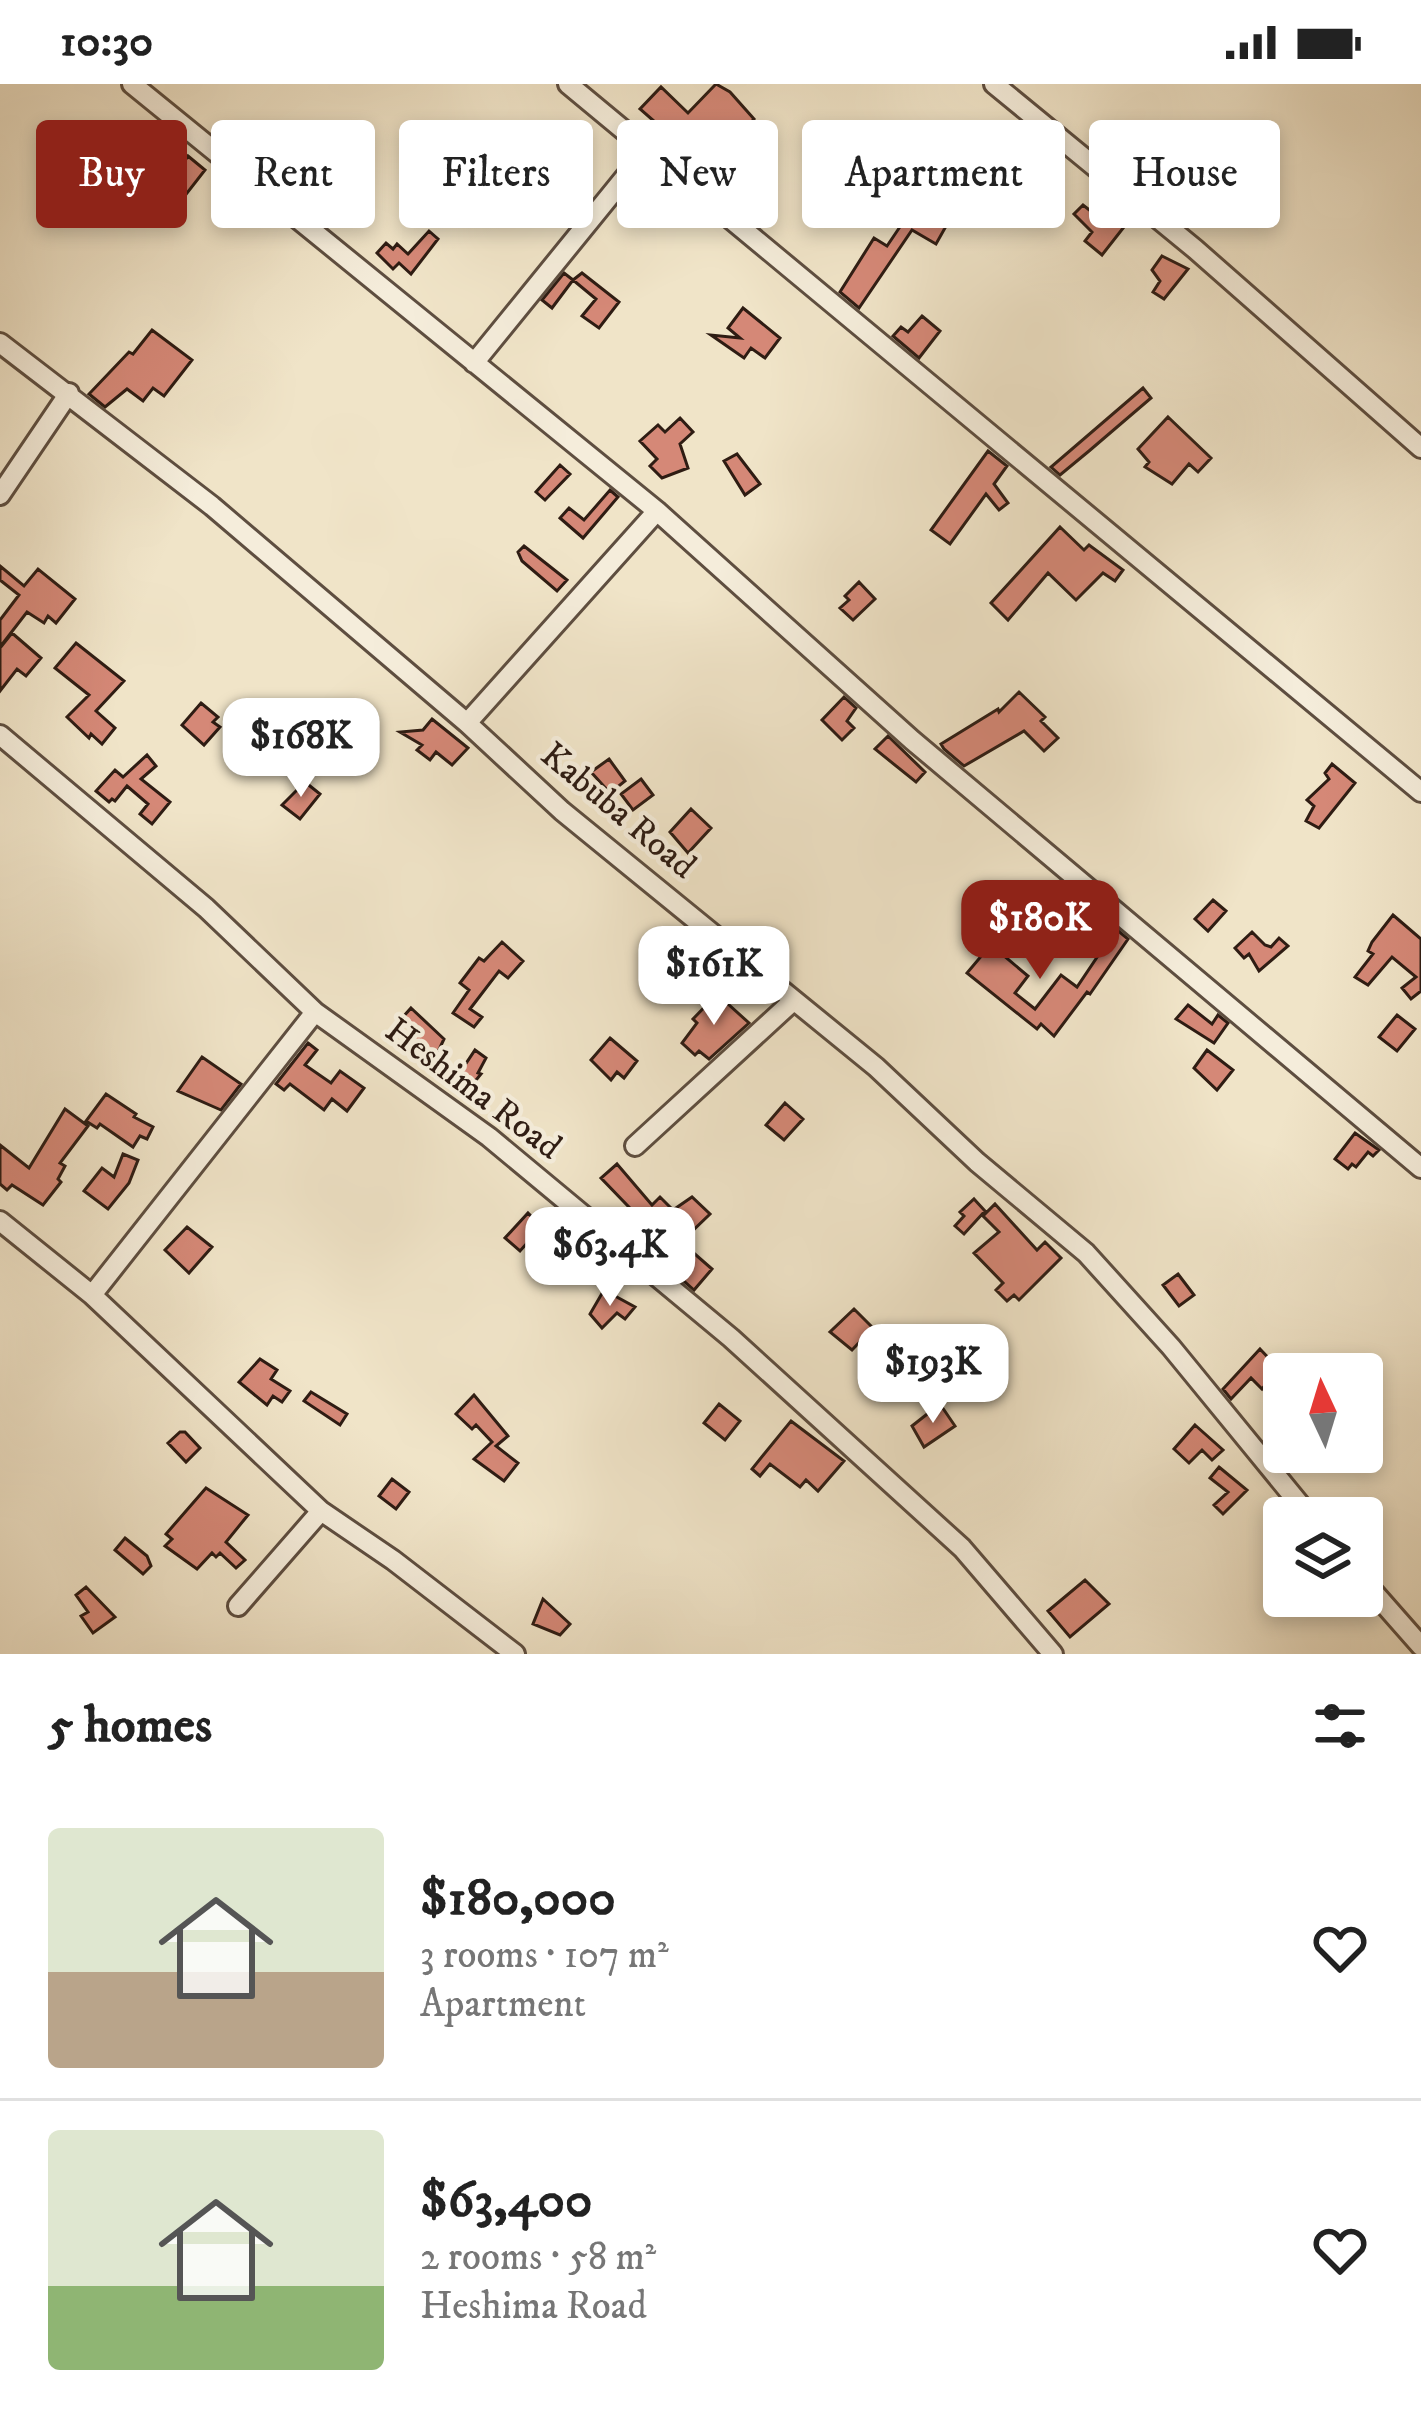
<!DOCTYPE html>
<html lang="en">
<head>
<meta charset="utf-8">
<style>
	body { margin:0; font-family:"IM FELL DW Pica",serif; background:#f6f6f6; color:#222; height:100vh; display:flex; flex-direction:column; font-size:45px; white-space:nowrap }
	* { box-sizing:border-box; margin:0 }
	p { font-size:39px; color:#767676 }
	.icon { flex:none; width:66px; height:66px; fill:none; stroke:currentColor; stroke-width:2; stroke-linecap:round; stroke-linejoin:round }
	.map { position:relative; height:1570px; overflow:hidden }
	.drawer { display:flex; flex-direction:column; background:#fff; flex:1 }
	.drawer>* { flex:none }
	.hud { position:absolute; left:36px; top:36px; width:1350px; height:108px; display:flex; gap:24px }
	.needle { width:78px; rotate:356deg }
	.tools { position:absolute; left:1263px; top:1269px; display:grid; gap:24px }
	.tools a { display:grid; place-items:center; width:120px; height:120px; border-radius:12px; background:#fff; box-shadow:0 6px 18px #0003; font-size:60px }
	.price { position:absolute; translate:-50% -102px; padding:0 27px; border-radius:24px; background:#fff; color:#222; font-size:39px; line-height:78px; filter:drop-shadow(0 3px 6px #0008) }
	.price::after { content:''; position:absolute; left:50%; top:72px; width:36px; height:27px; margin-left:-18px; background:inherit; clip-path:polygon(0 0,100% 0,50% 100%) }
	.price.active { background:#8f2418; color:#fff }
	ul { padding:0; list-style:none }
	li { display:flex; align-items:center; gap:36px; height:300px; padding:0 48px }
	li+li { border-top:3px solid #e0e0e0 }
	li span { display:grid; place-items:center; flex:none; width:336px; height:240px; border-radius:12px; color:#555 }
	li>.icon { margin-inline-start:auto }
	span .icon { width:144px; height:144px; fill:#fffc; stroke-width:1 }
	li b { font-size:51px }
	h2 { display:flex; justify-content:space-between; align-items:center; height:144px; padding:0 48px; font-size:51px }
	.chip { padding:0 42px; border-radius:12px; background:#fff; box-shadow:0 6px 18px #0003; font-size:42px; line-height:108px }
	.chip.active { background:#8f2418; color:#fff }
	.status { display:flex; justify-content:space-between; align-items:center; height:84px; padding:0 60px; background:#fff; direction:ltr }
	.status svg { height:33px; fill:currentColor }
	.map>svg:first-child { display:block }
	.building { fill:#d58877; stroke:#2e1c13; stroke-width:3 }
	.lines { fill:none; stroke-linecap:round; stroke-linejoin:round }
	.minor-casing { stroke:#5e4e40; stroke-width:24 }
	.minor { stroke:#f5eddb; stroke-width:18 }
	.labels { text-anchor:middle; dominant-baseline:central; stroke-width:9; stroke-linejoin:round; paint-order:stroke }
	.street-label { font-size:36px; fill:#2e1c13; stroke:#f5eddb }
</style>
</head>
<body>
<div class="status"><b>10:30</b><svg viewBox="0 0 49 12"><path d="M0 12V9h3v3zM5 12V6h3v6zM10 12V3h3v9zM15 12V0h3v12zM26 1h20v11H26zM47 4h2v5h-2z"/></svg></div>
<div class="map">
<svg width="1421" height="1570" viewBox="0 0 1421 1570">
	<rect width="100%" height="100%" fill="#f0e4c8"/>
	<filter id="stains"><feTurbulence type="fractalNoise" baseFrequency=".00167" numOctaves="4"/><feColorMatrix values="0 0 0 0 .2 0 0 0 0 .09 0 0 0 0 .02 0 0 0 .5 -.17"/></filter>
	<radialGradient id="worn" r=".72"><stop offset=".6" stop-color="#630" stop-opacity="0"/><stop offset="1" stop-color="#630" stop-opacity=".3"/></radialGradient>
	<path class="building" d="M716 0 730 8 754 35 729 62 709 45 703 52 692 43 679 59 640 25 661 3 688 29Z
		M188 72 205 86 184 113 169 101Z
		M332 86 347 100 318 131 295 116 309 99 315 103Z
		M1109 118 1131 134 1102 171 1085 157 1092 148 1074 130 1083 121 1097 132Z
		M914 122 945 144 936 160 912 146 859 224 840 208 874 154 887 162Z
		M429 147 438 155 411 190 399 179 393 185 377 169 386 159 393 165 397 160 408 170Z
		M1162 172 1188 185 1164 215 1153 208 1160 197 1152 186Z
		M564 189 573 196 582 189 619 218 599 244 582 232 596 215 573 196 552 224 542 216Z
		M743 224 780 254 765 274 751 264 744 274 711 251 740 254 728 244Z
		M922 232 940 247 919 274 893 252 901 243 908 248Z
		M152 246 192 276 164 312 153 304 143 317 127 305 105 323 89 310 129 268 133 270Z
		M1143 304 1151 314 1089 367 1060 391 1051 383Z
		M1168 333 1211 374 1198 388 1189 380 1172 400 1145 383 1149 378 1138 365Z
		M680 334 693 348 680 360 688 384 662 394 650 382 657 375 640 357 658 341 665 348Z
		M988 367 1007 382 994 400 1008 419 999 426 986 410 950 460 931 446Z
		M737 370 760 400 745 411 724 377Z
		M560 381 570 390 545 416 536 408Z
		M610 406 618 413 583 454 560 434 569 424 584 436Z
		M1060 443 1084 466 1089 461 1123 486 1115 497 1103 489 1076 516 1048 489 1008 536 991 519Z
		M524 462 567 496 557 507 522 477 518 468Z
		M0 482 24 502 38 485 75 515 56 539 48 532 44 539 27 528 0 563V536L19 511 0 496Z
		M859 498 875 515 853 536 840 524 849 516 845 512Z
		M12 549 41 574 26 592 17 585 0 607V564Z
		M76 559 124 597 96 627 115 644 102 660 91 650 89 654 67 633 89 611 55 584Z
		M1019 608 1045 633 1041 637 1058 654 1044 667 1024 647 964 682 944 665 941 660 998 625 999 628Z
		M844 613 856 624 847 637 854 644 842 656 822 636Z
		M201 619 218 633 213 638 220 643 204 661 182 641Z
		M432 635 468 664 452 681 436 668 430 676 417 666 422 661 400 648 423 646Z
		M888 652 925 688 916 698 875 665Z
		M147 671 156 682 141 695 170 718 152 740 140 730 148 720 127 702 115 717 112 715 109 718 96 707 115 686 123 693Z
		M609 675 625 697 610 709 591 688Z
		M1332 680 1355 699 1319 744 1306 737 1314 722 1307 716 1329 695 1325 689Z
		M641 695 653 711 633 726 621 710Z
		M305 698 320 710 300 735 282 721Z
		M691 725 711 744 688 769 670 748Z
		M1213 816 1226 827 1208 847 1195 835Z
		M1393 831 1421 855V907L1411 915 1402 904 1416 893 1392 873 1368 901 1355 893 1373 870 1368 867 1372 858Z
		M1004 845 1016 854 1003 871 1028 892 1015 909 1035 925 1061 891 1077 903 1116 845 1128 855 1090 910 1087 908 1054 952 1041 940 1037 945 967 889Z
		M1252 848 1265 861 1271 863 1279 854 1288 862 1259 887 1249 870 1244 874 1235 864Z
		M502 858 523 877 508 894 499 887 470 925 482 933 474 943 453 929 469 906 460 899 479 874 484 877Z
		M717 910 749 939 709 975 699 967 695 971 682 959 697 939 693 935Z
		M1188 921 1212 940 1218 931 1228 939 1214 959 1176 935Z
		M411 924 444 955 430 985 401 965 415 944 403 933Z
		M1397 931 1415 945 1397 967 1379 953Z
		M610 954 637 977 624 994 617 988 611 996 591 976Z
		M308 959 317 966 305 981 331 999 340 987 364 1004 347 1027 332 1015 324 1026 290 1000 284 1006 276 1000Z
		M475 966 486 974 478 989 481 990 463 1012 451 1002Z
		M1207 966 1233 986 1217 1006 1194 984Z
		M202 973 241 1000 221 1026 178 1007Z
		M106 1010 136 1030 134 1033 153 1043 147 1055 140 1052 133 1063 100 1040 97 1044 86 1037Z
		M785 1019 803 1035 784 1056 766 1041Z
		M65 1025 88 1042 60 1079 65 1082 58 1095 61 1098 43 1121 12 1101 7 1106 0 1100V1061L29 1084Z
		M1355 1049 1379 1066 1373 1072 1368 1068 1356 1083 1352 1080 1348 1085 1335 1075Z
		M123 1070 138 1076 129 1099 108 1125 84 1107 102 1084 114 1093Z
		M617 1080 652 1121 660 1113 673 1126 692 1113 710 1130 681 1158 712 1185 694 1206 667 1182 672 1177 647 1152 652 1147 601 1094Z
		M974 1115 985 1127 964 1150 955 1142 964 1132 960 1128Z
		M995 1120 1037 1166 1045 1158 1061 1174 1019 1216 1014 1211 1007 1217 996 1206 1003 1199 974 1169 999 1148 983 1132Z
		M528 1129 537 1138 532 1143 537 1148 520 1167 505 1154Z
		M187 1143 212 1163 189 1189 165 1166Z
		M1178 1190 1194 1211 1179 1222 1163 1201Z
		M604 1206 635 1223 625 1235 617 1229 602 1244 590 1230Z
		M854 1225 873 1244 852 1266 830 1248Z
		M1260 1265 1279 1285 1262 1305 1251 1294 1231 1315 1223 1305Z
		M260 1275 277 1286 271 1295 290 1307 282 1318 273 1312 267 1321 239 1298Z
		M311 1308 347 1330 340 1341 304 1317Z
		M474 1311 508 1352 496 1362 518 1379 504 1397 474 1375 492 1358 476 1341 472 1345 456 1330Z
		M719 1320 740 1337 725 1356 704 1339Z
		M940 1320 955 1342 924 1363 912 1342Z
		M791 1337 844 1377 818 1407 806 1396 800 1403 770 1380 760 1392 752 1385Z
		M1195 1341 1223 1366 1212 1376 1202 1366 1189 1379 1174 1365Z
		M180 1348H185L200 1364 186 1378 168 1359Z
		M1219 1383 1247 1406 1223 1430 1214 1421 1228 1408 1210 1394Z
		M392 1395 409 1408 396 1425 379 1412Z
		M206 1404 248 1431 226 1458 245 1476 236 1484 220 1469 216 1473 212 1469 197 1485 165 1462 172 1455 166 1450Z
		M125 1454 147 1472 151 1482 143 1490 115 1466Z
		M1085 1496 1109 1520 1070 1553 1048 1527Z
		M86 1503 115 1533 93 1549 81 1532 88 1528 76 1511Z
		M543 1515 570 1540 560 1551 533 1540Z"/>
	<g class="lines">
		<g class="minor-casing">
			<path id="minor" d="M132 0 657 427 912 656 1421 1084
				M568 0 1421 708
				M994 0 1195 165 1421 364
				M0 259 212 422 467 639 562 727 876 983 977 1078 1086 1169 1171 1263 1311 1434
				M474 279 648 65
				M0 411 69 309
				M467 639 657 427
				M0 651 206 824 315 928 489 1053 731 1254 962 1464 1053 1570
				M635 1062 793 917
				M0 1137 92 1211 321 1427 393 1476 515 1570
				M92 1211 315 928
				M1362 1495 1421 1562
				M238 1522 321 1427"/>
		</g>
		<use href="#minor" class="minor"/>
	</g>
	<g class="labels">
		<g class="street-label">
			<text transform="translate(618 727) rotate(40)">Kabuba Road</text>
			<text transform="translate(473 1005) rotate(37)">Heshima Road</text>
		</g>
	</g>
	<rect width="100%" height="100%" filter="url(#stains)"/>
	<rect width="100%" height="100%" fill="url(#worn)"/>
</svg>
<div class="tools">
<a><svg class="needle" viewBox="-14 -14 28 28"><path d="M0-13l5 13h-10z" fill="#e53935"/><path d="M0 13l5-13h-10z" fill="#767676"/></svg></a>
<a><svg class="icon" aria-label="layers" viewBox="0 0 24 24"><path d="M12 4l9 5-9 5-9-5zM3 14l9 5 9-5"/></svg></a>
</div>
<b class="price" style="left:301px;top:716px">$168K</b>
<b class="price active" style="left:1040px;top:898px">$180K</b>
<b class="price" style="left:714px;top:944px">$161K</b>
<b class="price" style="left:610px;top:1225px">$63.4K</b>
<b class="price" style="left:933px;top:1342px">$193K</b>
<div class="hud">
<a class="chip active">Buy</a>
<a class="chip">Rent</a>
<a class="chip">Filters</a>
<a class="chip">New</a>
<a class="chip">Apartment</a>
<a class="chip">House</a>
</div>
</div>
<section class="drawer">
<h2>5 homes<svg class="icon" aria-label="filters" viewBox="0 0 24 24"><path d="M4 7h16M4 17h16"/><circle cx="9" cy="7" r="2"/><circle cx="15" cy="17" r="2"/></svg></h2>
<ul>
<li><span style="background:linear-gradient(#dfe7d0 60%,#b9a48a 0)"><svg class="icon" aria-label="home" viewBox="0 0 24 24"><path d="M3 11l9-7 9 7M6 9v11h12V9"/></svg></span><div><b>$180,000</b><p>3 rooms · 107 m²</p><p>Apartment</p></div><svg class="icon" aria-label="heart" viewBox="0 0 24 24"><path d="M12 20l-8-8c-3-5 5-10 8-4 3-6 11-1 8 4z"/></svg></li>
<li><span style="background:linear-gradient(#dfe7d0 65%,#8fb573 0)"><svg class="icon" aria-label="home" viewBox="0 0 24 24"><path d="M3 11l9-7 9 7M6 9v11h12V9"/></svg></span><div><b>$63,400</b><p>2 rooms · 58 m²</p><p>Heshima Road</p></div><svg class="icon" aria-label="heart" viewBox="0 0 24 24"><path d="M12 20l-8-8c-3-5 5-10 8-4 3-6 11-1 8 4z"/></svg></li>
</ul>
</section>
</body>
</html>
